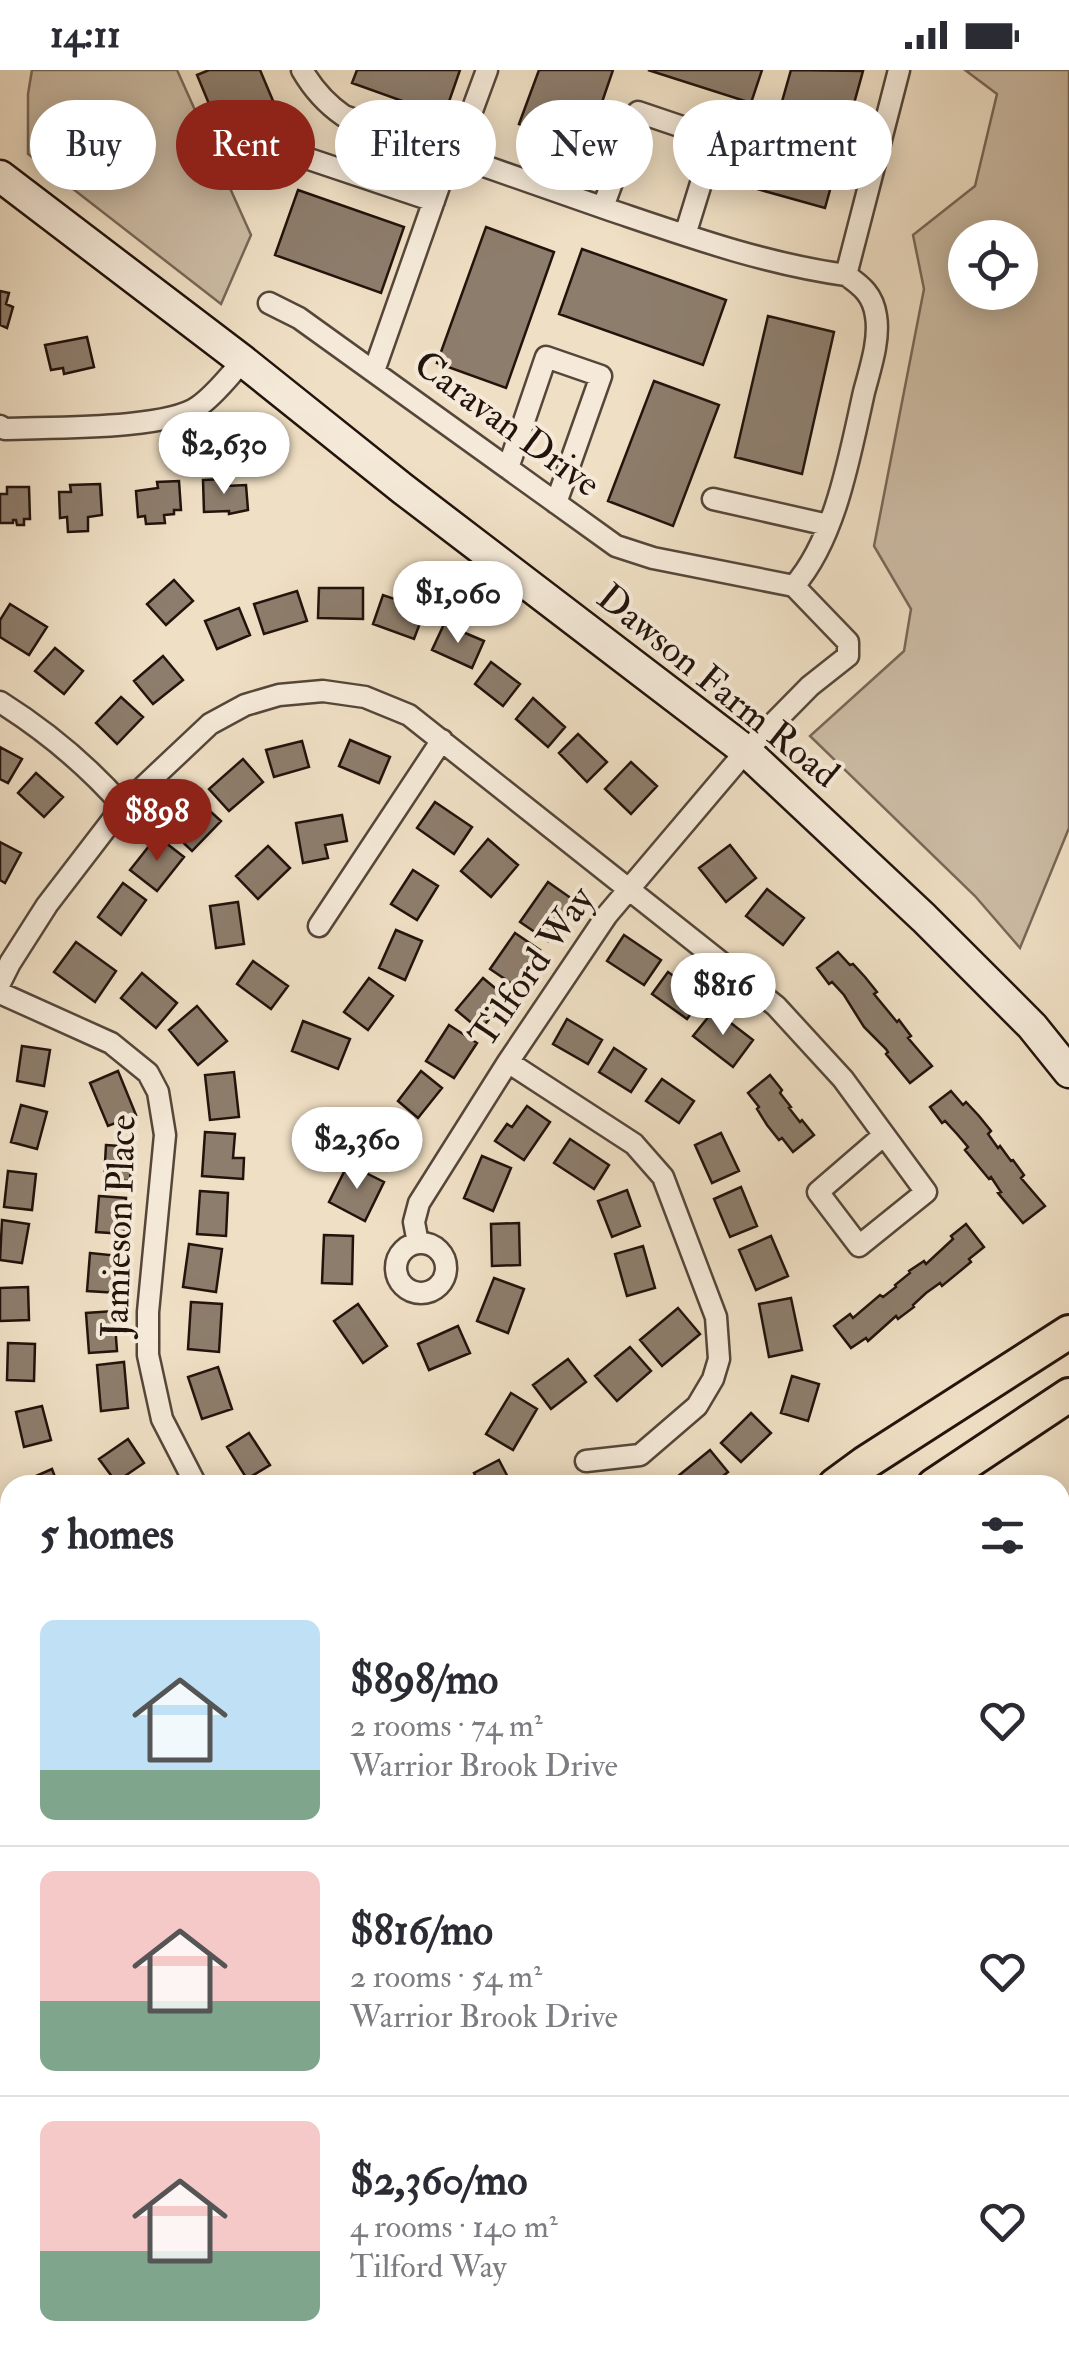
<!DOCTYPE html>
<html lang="en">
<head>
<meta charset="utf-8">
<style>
	body { margin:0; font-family:"IM FELL Double Pica",serif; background:#f7f7f7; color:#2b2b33; height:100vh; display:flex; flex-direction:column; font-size:38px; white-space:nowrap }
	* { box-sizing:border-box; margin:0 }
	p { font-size:32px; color:#7c7c81 }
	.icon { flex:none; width:55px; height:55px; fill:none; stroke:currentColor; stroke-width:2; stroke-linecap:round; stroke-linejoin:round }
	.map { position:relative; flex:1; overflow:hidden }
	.drawer { position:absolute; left:0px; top:1405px; width:1070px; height:892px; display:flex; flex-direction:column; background:#fff; border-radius:30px 30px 0 0; box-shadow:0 5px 25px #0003 }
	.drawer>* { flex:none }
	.guide { position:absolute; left:30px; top:30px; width:1010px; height:90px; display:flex; gap:20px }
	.controls { position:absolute; left:948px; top:150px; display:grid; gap:20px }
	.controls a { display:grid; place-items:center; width:90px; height:90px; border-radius:50%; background:#fff; box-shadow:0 5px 25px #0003; font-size:50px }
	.price { position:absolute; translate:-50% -85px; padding:0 22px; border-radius:35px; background:#fff; color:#222; font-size:32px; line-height:65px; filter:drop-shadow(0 2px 5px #0008) }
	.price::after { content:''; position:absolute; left:50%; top:60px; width:30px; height:22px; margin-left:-15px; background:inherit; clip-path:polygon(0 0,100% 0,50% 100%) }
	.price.active { background:#8f2418; color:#fff }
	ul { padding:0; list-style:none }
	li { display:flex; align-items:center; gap:30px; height:250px; padding:0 40px }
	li+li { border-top:2px solid #e1e1e2 }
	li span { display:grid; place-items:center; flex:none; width:280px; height:200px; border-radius:15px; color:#555 }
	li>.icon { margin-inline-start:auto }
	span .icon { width:120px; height:120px; fill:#fffc; stroke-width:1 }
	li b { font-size:42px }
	h2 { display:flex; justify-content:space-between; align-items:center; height:120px; padding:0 40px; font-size:42px }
	.tag { padding:0 35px; border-radius:45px; background:#fff; box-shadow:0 5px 25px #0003; font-size:35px; line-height:90px }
	.tag.active { background:#8f2418; color:#fff }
	.status { display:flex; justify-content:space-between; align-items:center; height:70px; padding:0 50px; background:#fff; direction:ltr }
	.status svg { height:28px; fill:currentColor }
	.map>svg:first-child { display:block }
	.green { fill:#ccbca5; stroke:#776858; stroke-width:2.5; fill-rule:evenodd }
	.building { fill:#8d7d6c; stroke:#22130c; stroke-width:2.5 }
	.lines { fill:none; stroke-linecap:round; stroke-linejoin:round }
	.street-casing { stroke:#55463a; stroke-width:25 }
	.secondary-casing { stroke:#22130c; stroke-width:35 }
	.primary-casing { stroke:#22130c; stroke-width:38 }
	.street { stroke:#f5ead9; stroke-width:20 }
	.secondary { stroke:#f5ead9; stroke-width:30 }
	.primary { stroke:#efdfc4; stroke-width:32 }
	.labels { text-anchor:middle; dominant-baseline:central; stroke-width:8; stroke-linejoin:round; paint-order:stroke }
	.street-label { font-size:38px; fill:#22130c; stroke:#f5ead9 }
</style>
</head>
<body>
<div class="status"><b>14:11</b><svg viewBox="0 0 49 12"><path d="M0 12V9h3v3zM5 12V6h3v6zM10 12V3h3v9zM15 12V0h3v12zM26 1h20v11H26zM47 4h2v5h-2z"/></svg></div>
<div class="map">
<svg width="1069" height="2297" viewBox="0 0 1069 2297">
	<rect width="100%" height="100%" fill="#efdfc4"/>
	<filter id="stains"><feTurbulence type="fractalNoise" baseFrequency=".002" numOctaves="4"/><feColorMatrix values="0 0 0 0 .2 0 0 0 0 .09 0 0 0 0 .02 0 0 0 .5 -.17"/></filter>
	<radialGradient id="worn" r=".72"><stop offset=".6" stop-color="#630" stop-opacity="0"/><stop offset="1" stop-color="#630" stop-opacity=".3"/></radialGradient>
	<path class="green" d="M32 0H177L251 165 221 234 28 84V24Z
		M965 0H1069V758L1020 878 975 826 810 666 904 581 911 539 874 476 924 219 913 165 975 116 997 24ZM965 168H1020V222H965Z"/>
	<path class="building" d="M209 0H260L290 71 234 94 197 5Z
		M357 0H460L444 46 352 13Z
		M539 0H613L586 79 519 54Z
		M648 0H762L751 33Z
		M791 0 863 1 825 138 757 119Z
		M298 120 404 157 381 223 275 185Z
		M486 157 554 182 506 318 437 293Z
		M582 179 726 230 703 295 559 244Z
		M0 221 9 223 6 234 13 237 7 258 0 255Z
		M768 246 834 262 802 404 735 387Z
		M87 267 94 297 64 304 63 298 51 300 45 275Z
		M654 311 719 335 673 456 608 431Z
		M224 409 225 416 246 415 248 440 229 444V441L204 442 203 410Z
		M179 411 181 440H174V444L164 445 165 453 146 454 145 446 138 447 136 421 158 418 157 412Z
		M100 414 102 445 88 447V461L68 462 67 447 60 448 59 422H71L70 415Z
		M7 417H29L30 449H24V455H17L16 450H13V453H0V424H7Z
		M174 510 193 531 166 555 147 534Z
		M319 518H363V549L318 548Z
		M405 518 418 523 414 536 425 540 414 569 373 554 383 525 400 531Z
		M297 521 307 551 264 564 254 534Z
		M10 534 47 557 29 585 0 567V550Z
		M239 538 250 565 217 579 205 551Z
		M444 554 484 571 472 598 432 580Z
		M55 578 83 601 64 624 35 601Z
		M163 586 183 610 153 634 134 611Z
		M491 592 520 614 503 636 475 614Z
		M121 627 143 647 117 674 96 653Z
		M533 628 565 657 548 677 516 649Z
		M578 664 607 692 587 712 559 683Z
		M350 670 390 687 379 713 339 696Z
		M302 671 309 697 274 707 266 680Z
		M0 677 22 689 8 713 0 709Z
		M243 689 263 712 229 741 209 719Z
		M631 692 657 716 631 744 605 719Z
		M36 703 63 727 44 747 18 723Z
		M200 732 221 751 192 781 172 762Z
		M435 732 472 757 454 784 417 758Z
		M342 745 347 771 325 775 328 788 303 793 296 753Z
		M157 766 184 787 157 821 130 800Z
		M488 769 518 795 491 827 461 801Z
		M0 772 21 783 5 813 0 810Z
		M730 775 756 808 726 832 699 798Z
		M268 776 290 798 258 829 236 806Z
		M413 800 438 816 417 850 391 834Z
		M548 812 575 831 548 871 520 852Z
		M123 813 146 830 121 865 98 847Z
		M767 819 804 848 783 875 746 846Z
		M238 832 244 874 216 878 210 836Z
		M396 860 422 871 405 910 379 898Z
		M515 863 540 880 515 916 490 899Z
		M624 865 661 890 644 915 607 891Z
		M76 872 116 901 95 932 54 902Z
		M838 882 850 895 853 894 865 907 877 922 874 924 897 952 899 950 911 966 908 968 932 996 910 1013 886 984 888 982 886 979 864 957 844 925 832 912 829 914 817 898Z
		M253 891 288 916 271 939 237 914Z
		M668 902 703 927 687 949 652 924Z
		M142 903 177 933 156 958 121 928Z
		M369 908 393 926 368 960 344 942Z
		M483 908 507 928 480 960 456 940Z
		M197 936 227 971 198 995 169 960Z
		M714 940 753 970 733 997 693 966Z
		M567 949 602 970 588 994 553 974Z
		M303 951 350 969 338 999 292 981Z
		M449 955 477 973 454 1008 426 991Z
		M22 976 50 980 44 1016 17 1011Z
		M614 978 646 999 631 1022 599 1002Z
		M118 1001 136 1045 108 1056 90 1013Z
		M421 1001 442 1018 418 1048 398 1031Z
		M234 1002 239 1047 210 1050 205 1005Z
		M770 1005 782 1020 780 1023 791 1037 789 1038 800 1052 802 1050 814 1065 793 1082 782 1068 779 1070 767 1055 757 1039 759 1037 748 1023Z
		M662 1009 694 1031 679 1053 646 1031Z
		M951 1021 963 1035 966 1032 979 1046 991 1061 988 1064 998 1078 1000 1076 1011 1091 1013 1090 1024 1105 1021 1108 1045 1136 1023 1153 998 1123 1001 1122 991 1107 989 1109 965 1080 968 1077 957 1064 945 1051 942 1053 930 1037Z
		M21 1035 47 1042 37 1079 11 1072Z
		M527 1036 550 1052 524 1090 495 1071 507 1054 512 1057Z
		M379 1043 414 1065 391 1100 365 1084 378 1065 369 1059Z
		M205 1062 235 1064 233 1088H244L243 1109 202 1106Z
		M721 1063 739 1101 712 1113 695 1075Z
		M570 1069 609 1095 594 1119 554 1093Z
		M106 1075 132 1077 130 1111 104 1110Z
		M482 1086 511 1098 493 1141 464 1128Z
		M348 1094 384 1112 365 1151 329 1132Z
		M8 1101 36 1104 32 1140 4 1137Z
		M741 1117 757 1156 730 1167 714 1129Z
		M627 1120 640 1156 612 1167 598 1131Z
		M200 1121 228 1123 226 1166 197 1164Z
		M99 1126 126 1128 124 1164 96 1162Z
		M2 1150 29 1154 22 1193 0 1190Z
		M519 1153 520 1195 492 1196 491 1154Z
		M966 1154 984 1177 969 1189 971 1192 942 1216 940 1213 926 1223 913 1235 914 1237 898 1249 896 1246 868 1271 866 1268 851 1278 834 1256 850 1244 853 1248 880 1225 883 1227 896 1217 895 1215 910 1203 909 1201 924 1191 926 1194 953 1169 951 1166Z
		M324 1165 353 1166 352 1214 322 1213Z
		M771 1166 788 1206 756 1220 739 1180Z
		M189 1174 222 1179 216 1222 183 1217Z
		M643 1176 655 1218 627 1226 615 1184Z
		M90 1183 120 1186 118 1223 87 1221Z
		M494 1208 524 1219 508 1263 477 1251Z
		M28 1217 29 1250 0 1251V1218Z
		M791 1228 802 1280 769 1287 759 1234Z
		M191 1232 222 1234 219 1282 188 1279Z
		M358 1234 387 1276 363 1293 334 1251Z
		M678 1238 700 1264 662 1296 640 1270Z
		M114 1241 117 1281 89 1283 86 1243Z
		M458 1256 470 1283 429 1300 418 1274Z
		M8 1273 35 1274 34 1311 7 1310Z
		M630 1277 651 1301 617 1331 595 1306Z
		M568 1289 586 1312 551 1339 533 1315Z
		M124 1292 128 1338 101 1341 97 1295Z
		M218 1297 232 1339 202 1349 188 1307Z
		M792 1306 819 1314 808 1351 781 1343Z
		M511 1323 537 1339 513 1380 486 1364Z
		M42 1336 51 1370 24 1377 16 1342Z
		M751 1343 771 1363 741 1392 721 1373Z
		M249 1363 270 1395 247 1409 227 1377Z
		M128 1369 144 1393 116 1412 99 1389Z
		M710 1380 728 1402 712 1415H684L677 1407Z
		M499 1390 512 1415H480L474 1403Z
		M52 1399 58 1415H29L27 1410Z
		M10 1555V1600H9L0 1585V1561Z
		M1 1754 10 1757V1796L0 1792Z
		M0 1956H10V1998L0 1997Z
		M1069 2031V2078L1060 2066V2038Z
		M34 2288H64L71 2295 69 2297H23Z
		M216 2288H253L261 2294 259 2297H227Z
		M968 2288H1000L998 2297H984L967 2292Z"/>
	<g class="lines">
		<g class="street-casing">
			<path id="street" d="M302 0C313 19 325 33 344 46 432 78 521 109 610 140 687 166 765 194 846 205
				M309 89 434 131
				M603 137 638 42 715 68 685 165
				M269 233 299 248 616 476 653 488 794 516C836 468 850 384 864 322 870 299 880 270 876 246 873 225 862 216 846 205L899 0
				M374 301 444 102 455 87 487 0
				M0 356 5 359C49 357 167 360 199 336 216 324 229 306 243 291
				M508 398 546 287 601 306 556 433
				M713 429 828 455
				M0 632C46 661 87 695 123 736
				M319 856 442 670
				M0 913 10 893 47 835 123 736 210 654 245 635 279 625 323 621 365 627 409 645 776 936 843 1009 926 1122 859 1176 818 1122 884 1065
				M0 923 111 973 148 1003 158 1022 165 1065 148 1242V1285L162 1349 196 1415
				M508 992 634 1074 663 1107 716 1247 719 1289 713 1309 697 1336 640 1385 586 1391
				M418 1173 414 1152 419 1133 508 992 607 845 746 681 810 616 848 586V572L794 516
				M396 1198a25 25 0 1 1 50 0a25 25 0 1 1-50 0Z
				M0 1461 10 1482
				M0 1516 10 1511
				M1060 2176 1069 2187
				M582 2288 590 2297"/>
		</g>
		<g class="secondary-casing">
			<path id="secondary" d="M0 106 243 291 403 419 746 681 924 848 1032 956 1069 1002"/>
		</g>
		<g class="primary-casing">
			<path id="primary" d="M835 1415 865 1393 1069 1262
				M934 1415 1069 1325
				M0 2141 10 2132
				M0 2217 10 2208"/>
		</g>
		<use href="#street" class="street"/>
		<use href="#secondary" class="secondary"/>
		<use href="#primary" class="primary"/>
	</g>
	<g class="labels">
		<g class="street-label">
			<text transform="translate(507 354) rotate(36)">Caravan Drive</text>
			<text transform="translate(718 616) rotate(39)">Dawson Farm Road</text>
			<text transform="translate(532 897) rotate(-55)">Tilford Way</text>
			<text transform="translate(119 1156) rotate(-88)">Jamieson Place</text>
		</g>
	</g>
	<rect width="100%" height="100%" filter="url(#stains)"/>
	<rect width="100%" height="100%" fill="url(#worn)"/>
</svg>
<div class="controls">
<a><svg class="icon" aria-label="locate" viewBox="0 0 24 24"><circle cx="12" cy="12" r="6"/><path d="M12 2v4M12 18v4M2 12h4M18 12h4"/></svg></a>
</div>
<b class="price" style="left:224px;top:427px">$2,630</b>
<b class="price" style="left:458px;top:576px">$1,060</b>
<b class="price active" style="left:157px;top:794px">$898</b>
<b class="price" style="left:723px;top:968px">$816</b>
<b class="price" style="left:357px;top:1122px">$2,360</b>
<div class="guide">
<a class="tag">Buy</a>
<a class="tag active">Rent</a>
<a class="tag">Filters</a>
<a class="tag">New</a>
<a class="tag">Apartment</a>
</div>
<section class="drawer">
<h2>5 homes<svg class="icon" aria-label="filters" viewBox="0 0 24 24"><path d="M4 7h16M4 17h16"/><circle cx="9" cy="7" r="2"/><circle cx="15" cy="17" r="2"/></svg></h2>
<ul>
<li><span style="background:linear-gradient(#bfe0f5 75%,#7fa58c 0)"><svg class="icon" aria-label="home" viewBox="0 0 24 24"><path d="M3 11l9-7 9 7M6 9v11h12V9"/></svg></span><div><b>$898/mo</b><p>2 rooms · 74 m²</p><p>Warrior Brook Drive</p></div><svg class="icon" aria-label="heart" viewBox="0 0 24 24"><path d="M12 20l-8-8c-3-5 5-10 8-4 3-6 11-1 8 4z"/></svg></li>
<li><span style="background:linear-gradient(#f6c9c9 65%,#7fa58c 0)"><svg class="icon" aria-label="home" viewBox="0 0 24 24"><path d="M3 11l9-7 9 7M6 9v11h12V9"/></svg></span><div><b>$816/mo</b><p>2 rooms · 54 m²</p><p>Warrior Brook Drive</p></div><svg class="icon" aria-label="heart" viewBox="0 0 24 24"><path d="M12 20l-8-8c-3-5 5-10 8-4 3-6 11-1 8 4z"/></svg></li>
<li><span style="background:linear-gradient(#f6c9c9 65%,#7fa58c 0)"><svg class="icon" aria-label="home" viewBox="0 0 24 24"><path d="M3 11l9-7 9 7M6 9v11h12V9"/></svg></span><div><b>$2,360/mo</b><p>4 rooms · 140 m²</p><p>Tilford Way</p></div><svg class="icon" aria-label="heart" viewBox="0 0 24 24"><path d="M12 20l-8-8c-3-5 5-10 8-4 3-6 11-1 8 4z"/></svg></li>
</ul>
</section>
</div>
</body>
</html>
